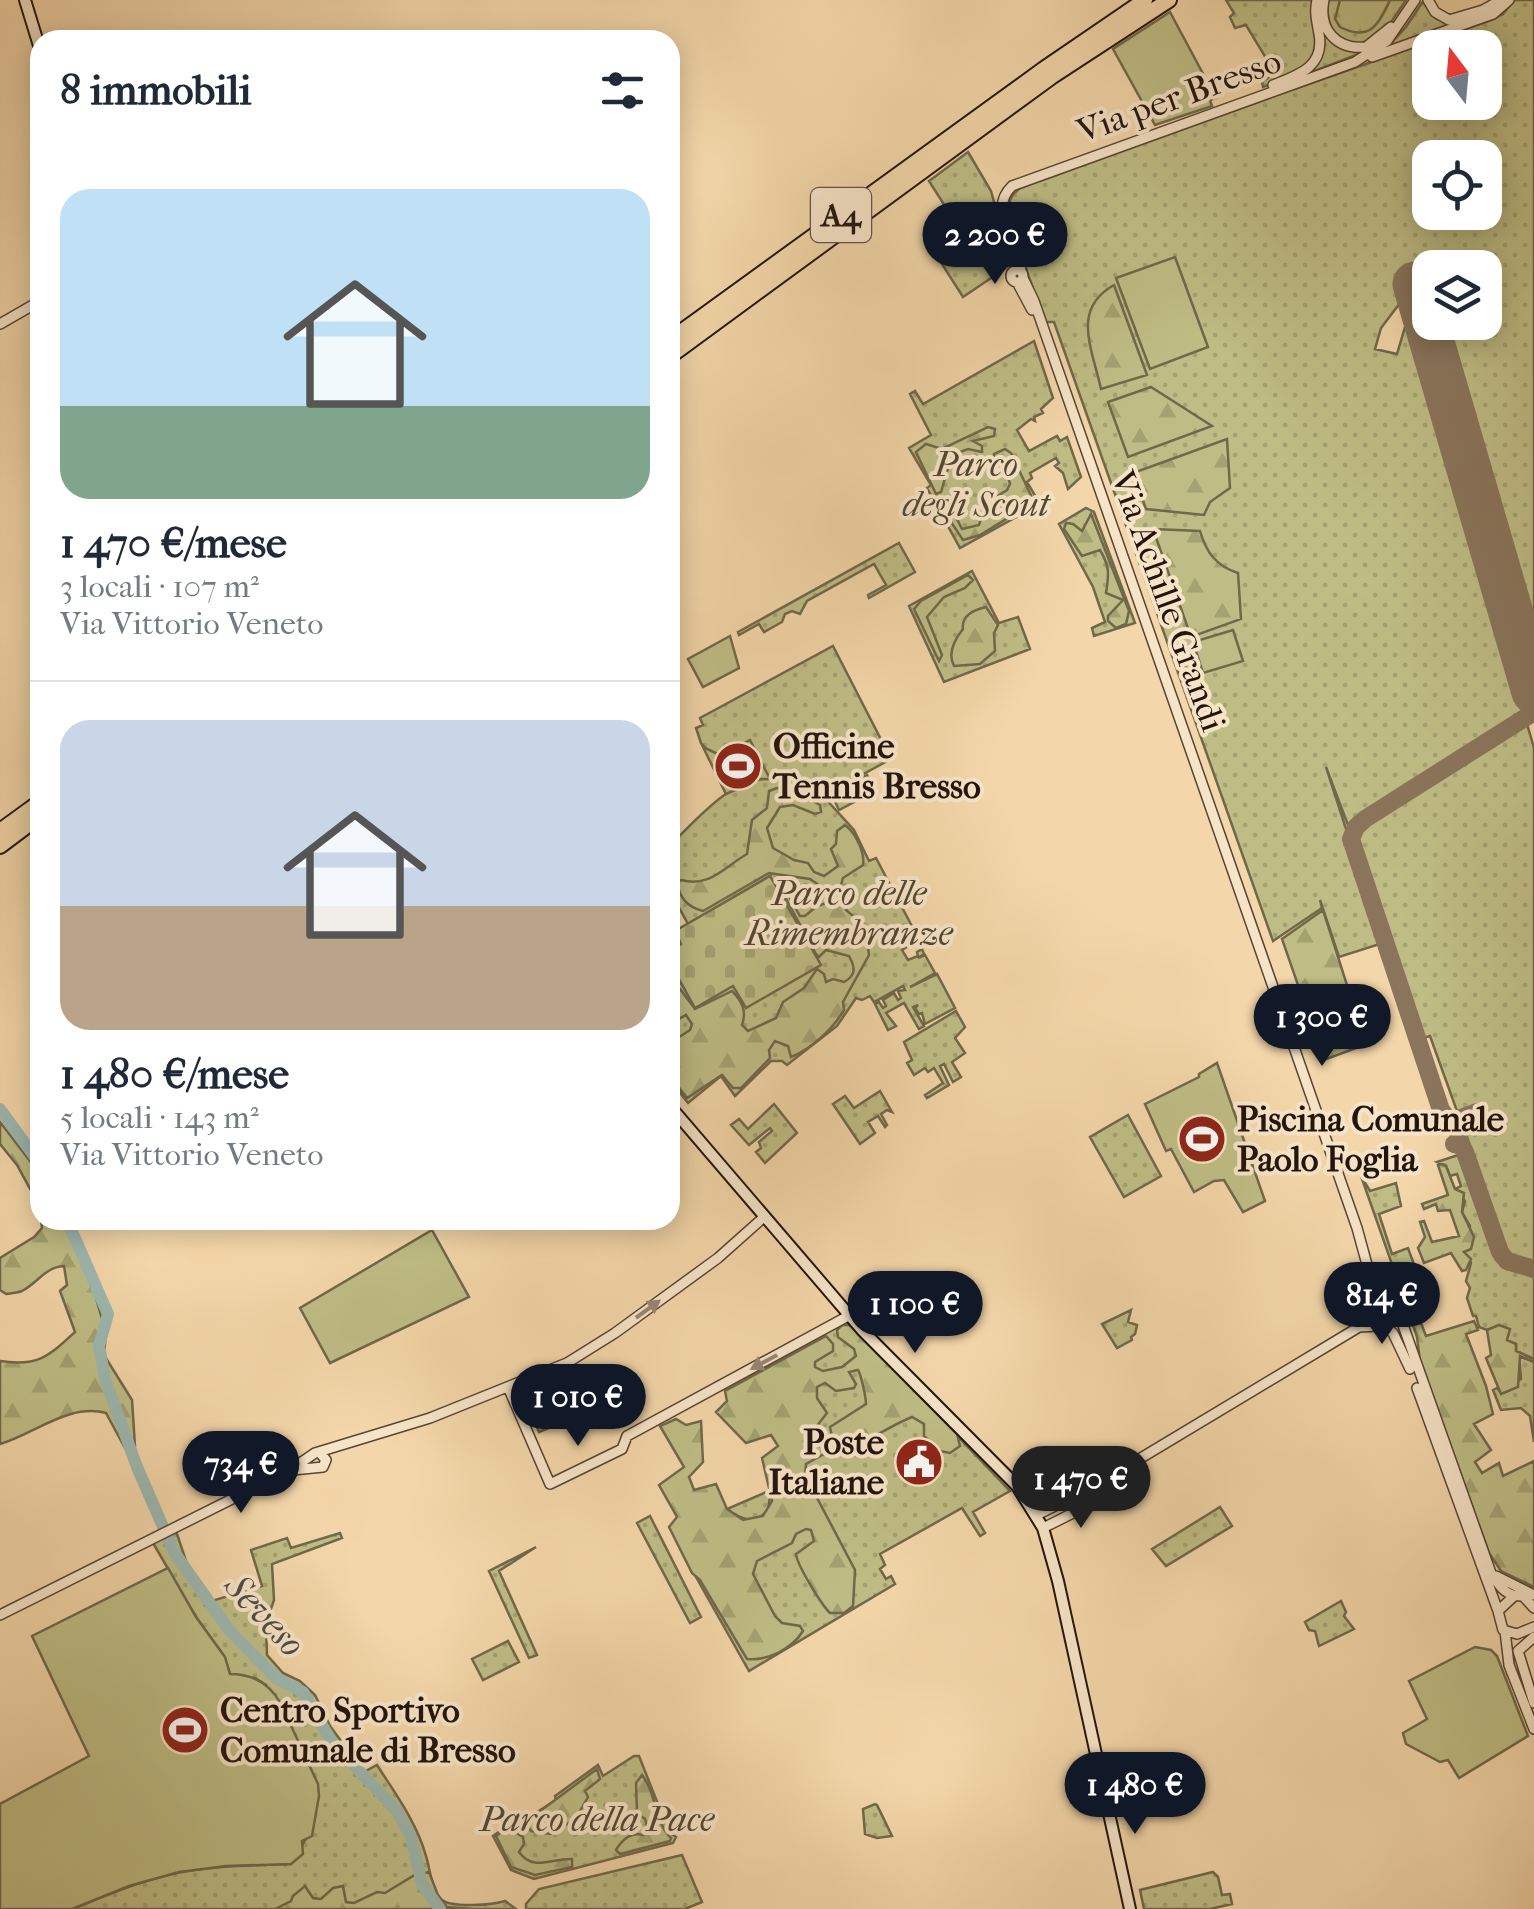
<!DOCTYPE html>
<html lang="it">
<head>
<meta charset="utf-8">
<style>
	body { margin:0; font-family:"IM FELL French Canon",serif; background:#f6f6f7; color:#1f2937; height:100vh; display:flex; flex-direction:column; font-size:38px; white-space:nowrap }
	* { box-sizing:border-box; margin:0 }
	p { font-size:32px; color:#747a83 }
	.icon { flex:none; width:55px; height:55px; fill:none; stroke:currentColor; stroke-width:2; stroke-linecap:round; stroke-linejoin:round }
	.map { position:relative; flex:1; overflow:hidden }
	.side { position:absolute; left:30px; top:30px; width:650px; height:1200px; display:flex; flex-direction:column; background:#fff; border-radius:30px; box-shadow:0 5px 25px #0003 }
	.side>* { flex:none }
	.needle { width:65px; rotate:344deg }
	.buttons { position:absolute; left:1412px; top:30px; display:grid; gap:20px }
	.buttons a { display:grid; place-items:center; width:90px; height:90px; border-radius:20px; background:#fff; box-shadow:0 5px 25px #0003; font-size:50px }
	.price { position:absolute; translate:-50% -85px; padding:0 22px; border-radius:35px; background:#111827; color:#fff; font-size:32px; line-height:65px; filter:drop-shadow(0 2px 5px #0008) }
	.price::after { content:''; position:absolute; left:50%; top:60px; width:30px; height:22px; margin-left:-15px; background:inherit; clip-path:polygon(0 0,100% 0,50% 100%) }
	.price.active { background:#222; color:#fff }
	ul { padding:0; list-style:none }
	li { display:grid; align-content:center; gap:20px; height:530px; padding:0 30px }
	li+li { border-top:2px solid #e0e1e3 }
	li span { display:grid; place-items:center; height:310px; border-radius:30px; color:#555 }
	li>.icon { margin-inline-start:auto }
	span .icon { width:180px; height:180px; fill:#fffc; stroke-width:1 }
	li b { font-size:42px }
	h2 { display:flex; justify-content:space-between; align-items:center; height:120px; padding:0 30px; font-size:42px }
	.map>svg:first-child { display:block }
	.green { fill:url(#green-dots); stroke:#70684a; stroke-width:2.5; fill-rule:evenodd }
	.forest { fill:url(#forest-firs); stroke:#70684a; stroke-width:2.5 }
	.cemetery { fill:url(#cemetery-stones); stroke:#70684a; stroke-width:2.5 }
	.pitch { fill:#bfbd85; stroke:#70684a; stroke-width:2.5 }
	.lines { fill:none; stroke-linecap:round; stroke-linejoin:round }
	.river { stroke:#9db8b0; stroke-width:12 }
	.taxiway { stroke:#8a755c; stroke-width:18 }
	.runway { stroke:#8a755c; stroke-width:45 }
	.tertiary-casing { stroke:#564436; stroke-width:12 }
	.secondary-casing { stroke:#22140f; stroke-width:14 }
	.motorway-casing { stroke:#22140f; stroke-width:18 }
	.tertiary { stroke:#f7e4c7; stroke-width:9 }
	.secondary { stroke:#f7e4c7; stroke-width:10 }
	.motorway { stroke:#f3d6a9; stroke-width:14 }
	.oneway { fill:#978674 }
	.labels { text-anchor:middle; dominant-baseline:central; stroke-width:8; stroke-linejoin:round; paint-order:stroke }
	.shield { fill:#f7e4c7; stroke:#625246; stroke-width:2.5 }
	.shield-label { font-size:32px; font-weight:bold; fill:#22140f }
	.street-label { font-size:35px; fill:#22140f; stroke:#f7e4c7 }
	.park-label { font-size:35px; font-style:italic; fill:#514732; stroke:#f7e4c7 }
	.poi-label { font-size:35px; font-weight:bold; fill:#22140f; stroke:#f7e4c7; text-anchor:start }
	.water-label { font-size:38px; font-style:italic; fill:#4d4d47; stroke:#f7e4c7 }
</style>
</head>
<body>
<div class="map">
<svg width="1534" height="1909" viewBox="0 0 1534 1909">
	<defs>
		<pattern id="green-dots" width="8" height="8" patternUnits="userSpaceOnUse" patternTransform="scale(2.5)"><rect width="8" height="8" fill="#bfbd85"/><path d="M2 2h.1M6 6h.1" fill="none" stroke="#a4a272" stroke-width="1.8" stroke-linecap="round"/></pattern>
		<pattern id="forest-firs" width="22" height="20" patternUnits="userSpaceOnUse" patternTransform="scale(2.5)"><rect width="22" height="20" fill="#bfbd85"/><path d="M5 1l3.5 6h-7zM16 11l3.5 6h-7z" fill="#a4a272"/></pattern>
		<pattern id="cemetery-stones" width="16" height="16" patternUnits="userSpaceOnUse" patternTransform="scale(2.5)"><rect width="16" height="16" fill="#bfbd85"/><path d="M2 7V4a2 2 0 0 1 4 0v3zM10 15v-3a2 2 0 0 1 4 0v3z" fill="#a4a272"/></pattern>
	</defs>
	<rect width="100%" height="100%" fill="#f3d6a9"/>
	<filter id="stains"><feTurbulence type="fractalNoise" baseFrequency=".002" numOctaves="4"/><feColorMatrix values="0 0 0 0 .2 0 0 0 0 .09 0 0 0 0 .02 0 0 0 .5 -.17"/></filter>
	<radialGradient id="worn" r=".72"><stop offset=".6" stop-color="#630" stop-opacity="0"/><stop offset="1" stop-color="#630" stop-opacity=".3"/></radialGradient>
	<path class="green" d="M1226 0H1314L1317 36 1313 60 1291 77 1263 87 1262 82 1275 73 1246 25 1235 28 1230 17 1234 13Z
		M1327 0H1406L1383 34 1357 45C1331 36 1327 27 1327 0Z
		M1424 0 1435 18C1459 31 1489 14 1506 0L1489 15 1384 51 1406 27Z
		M1514 0H1534V639L1442 323 1485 322V268H1430V282L1428 280 1400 288 1403 299 1381 328 1375 349 1397 354 1408 317 1524 712 1348 825 1326 767 1383 943 1339 957 1320 900 1322 908 1273 941 1054 322H1045L1007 215C1008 197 1014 191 1030 182L1491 20 1503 14ZM1430 48H1485V102H1430ZM1430 158H1485V212H1430Z
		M1320 21 1347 49 1364 52 1307 74 1317 63Z
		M968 152 991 191 1010 260 1006 268 963 297 935 253 964 236 929 181Z
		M1034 341 1053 398 1041 409 1043 413 1034 417 1035 421 1031 419 1017 430 1029 451 1057 436 1060 441 1067 437 1081 477 1068 489 1063 473 1055 466 1059 463 1056 458 1030 473 1032 478 1027 482 1040 504 960 548 927 488 931 485 909 448 931 435 910 394 915 391 923 404Z
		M1086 508 1094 512 1135 623 1094 636 1092 628 1105 622 1093 587 1059 524Z
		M899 543 915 572 869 598 868 595 886 585 874 564 807 601 800 614 792 611 785 614 782 622 764 632 759 624 739 635 738 632Z
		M972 571 999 623 1018 617 1030 649 944 682 909 606Z
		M833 646 891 759 823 796 854 830 869 861 876 858 914 930 904 932 907 947 902 950 908 960 918 956 917 952 922 949 924 954 918 958 925 955 935 973 910 987 937 974 955 1008 925 1024 922 1013 919 1014 915 1008 918 1005 913 1007 924 1026 919 1029 904 1003 886 1013 896 1026 888 1030 875 1004 879 1002 883 1008 886 1006 883 1000 894 993 898 1000 901 998 898 991 905 990 903 986 874 1002 870 996 862 1000 856 998 837 1026 787 1065 782 1061H771L735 1096 721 1076 688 1103 670 1080V984L681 983 696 1007 770 876 688 924 670 891V845C695 822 731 777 768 779L708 751 701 743 696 728 703 725 700 718Z
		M1527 724 1534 748V1261L1513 1256 1507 1250 1430 1036 1423 1038 1355 838C1365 813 1469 756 1497 738L1500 740Z
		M956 1011 965 1027 955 1038 965 1053 952 1062 961 1077 953 1082 944 1064 940 1066 949 1085 927 1098 925 1095 943 1083 934 1068 928 1072 925 1068 914 1075 907 1063 912 1060 904 1042Z
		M880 1091 892 1112 887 1110 881 1114 887 1125 885 1127 878 1116 868 1122 875 1133 860 1144 833 1104 845 1096 854 1108Z
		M774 1104 797 1133 765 1163 756 1152 761 1148 759 1142 772 1131 770 1128 749 1145 731 1125 739 1119 748 1129Z
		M1128 1115 1161 1176 1124 1197 1090 1137Z
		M1458 1155 1496 1260 1507 1269 1534 1276V1359L1516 1351V1344L1507 1341 1499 1325 1487 1330 1479 1327 1476 1316H1473L1467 1298 1470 1288 1466 1281 1471 1263 1464 1252 1470 1226 1462 1212 1465 1201 1455 1189 1461 1186 1457 1174 1450 1176 1446 1166 1437 1162Z
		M1361 1176 1370 1191 1396 1183 1401 1206 1379 1214 1392 1254 1408 1248 1420 1281 1404 1287 1409 1303 1406 1304Z
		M1131 1310 1128 1322 1137 1325 1135 1334 1131 1337 1132 1340 1117 1348 1102 1324Z
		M847 1321 1010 1491 973 1512 985 1533 980 1536 962 1508 880 1554 885 1565 880 1569 886 1579 891 1576 895 1584 749 1671 696 1577 821 1510 750 1376Z
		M1519 1356 1534 1362V1442L1530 1416 1521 1408 1501 1410 1493 1390 1497 1388 1501 1393 1521 1379Z
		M540 1387 556 1425 539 1432 523 1394Z
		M771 1490 768 1510C754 1525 742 1520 727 1509Z
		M1220 1507 1232 1526 1166 1566 1152 1549Z
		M650 1516 701 1617 690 1623 637 1523Z
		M176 1531 194 1585 199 1584 203 1595 212 1601 262 1586 251 1550 287 1538 291 1548 340 1533 342 1538 272 1564 274 1600 266 1623 267 1655 283 1673 300 1681 315 1695 330 1726 364 1772 377 1765C395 1793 417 1823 426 1856 430 1868 431 1890 442 1900 452 1908 493 1905 505 1901L516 1909H72C108 1895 144 1879 182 1872 218 1866 254 1865 291 1864L307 1837 266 1685 255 1678 230 1674 224 1656 196 1617 153 1543Z
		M536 1547 499 1571 537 1655 529 1658 489 1571Z
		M1341 1601 1346 1612 1344 1616 1354 1629 1319 1646 1315 1631 1309 1630 1305 1622Z
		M508 1641 519 1662 483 1680 472 1659Z
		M634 1756H639L669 1832 676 1837 673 1843 534 1879 511 1870 493 1836 509 1825 512 1828 556 1800 555 1796 598 1765 603 1776Z
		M875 1804 877 1805 892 1836 877 1838 865 1834 863 1809Z
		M682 1855 702 1902 685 1909H526V1904L539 1889Z
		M1213 1872 1218 1877 1222 1895 1230 1894 1232 1904 1210 1909H1144L1140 1890Z"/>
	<path class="forest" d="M1340 0H1390C1379 25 1369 42 1340 27L1335 19Z
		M1114 285 1147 375 1101 389C1092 348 1071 309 1114 285Z
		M1151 387 1212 426 1128 457 1108 402Z
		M988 427 995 429 994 436 973 441 982 446V452L968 449 952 455 941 492 936 494 916 452 926 444 942 449Z
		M1227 439 1230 488 1210 502 1204 515 1146 509 1133 473Z
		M1005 449 1011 453 1034 502 980 535 963 540 943 510 944 505 951 507 962 529 979 525 986 503 1007 490 1010 484 1005 467 994 461V454Z
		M1091 514 1129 611 1126 624 1116 628 1108 621V616L1123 600 1106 593C1109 574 1110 567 1100 550L1082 556 1064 529 1066 523 1073 524 1082 531Z
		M1153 529 1200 531C1206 552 1216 566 1238 573L1241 619 1191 637Z
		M968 575 973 580 965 588 944 597 927 617 942 655 939 661 914 609 921 601Z
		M986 607 998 625 994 633 995 651 980 664 954 666C947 653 955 639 963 629 961 615 974 610 986 607Z
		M777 788 791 789 820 805 821 812 815 814 793 805 780 807 767 828 773 848 794 860 808 863 814 872 824 876 838 866 831 849 836 844 837 831 845 825C856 833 865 853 863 865L843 878 841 885 849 898 846 910 865 926 869 955 843 1002 844 1010C833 1029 811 1049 791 1057L788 1046 775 1041 769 1050 770 1058 741 1088H733L722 1075 687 1098 670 1076V1043L690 1030 692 1024 686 1015 670 1024V988L680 989 695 1009 732 991C742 1001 747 1011 742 1025L748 1031 776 1018 783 1002 804 988 817 969 824 974 826 982 833 979 844 982C857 975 855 967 849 956L826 950 819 957 816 954 785 897 788 895 800 916H805L817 906 824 904 828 899 826 890 810 879 769 873 703 911C687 907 680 898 677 883L681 880C710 888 724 867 747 854L752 820 767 808 769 791Z
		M1323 910 1354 1007 1349 1013 1359 1047 1324 1060 1282 939Z
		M0 1122 40 1174V1207L17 1165 0 1144Z
		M1441 1164 1446 1166 1455 1189 1464 1193 1462 1212 1474 1237 1471 1249 1464 1252 1471 1259 1466 1270 1462 1271 1451 1253 1424 1263 1418 1248 1425 1237 1420 1222 1424 1221 1432 1242 1459 1236 1450 1210 1438 1211 1436 1204 1424 1209 1422 1204 1448 1195 1438 1165Z
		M41 1220H63L92 1284 106 1333 104 1355 132 1400 135 1446 125 1448 106 1413C69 1403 34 1434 0 1444V1361C38 1367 49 1356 75 1332L60 1291 67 1285 64 1266C45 1267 38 1283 22 1291 17 1293 11 1293 6 1294L0 1290V1258L34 1237 42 1228Z
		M1408 1310H1416L1426 1336 1474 1321 1478 1330 1466 1334 1486 1386 1493 1414 1474 1424 1491 1450 1475 1462 1482 1473 1499 1463 1503 1476 1534 1461V1587L1501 1571 1489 1553 1420 1361 1417 1337Z
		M842 1325H849L855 1330 957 1434 960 1446 950 1453 940 1451 924 1436V1424L912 1417C887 1427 867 1443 841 1451L833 1441 830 1427 866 1404C866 1398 861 1374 858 1370L849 1372 856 1384 854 1388 836 1391 825 1383 817 1387V1398L827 1413 813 1431 824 1454 806 1464 805 1475 855 1570 853 1606 844 1613H830C821 1604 797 1565 796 1554L814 1541 811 1530 806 1529 796 1534 792 1543 757 1561 753 1574 775 1616 782 1623 800 1626 803 1631C791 1650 767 1661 747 1659L700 1580 692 1573 669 1527 677 1517 659 1485 684 1467 660 1426 676 1419 686 1425 701 1421 703 1462 689 1477 694 1490 716 1484 727 1509 743 1520 763 1516 772 1501 762 1458 778 1446 771 1435 746 1443 716 1412 727 1401 725 1391 826 1336 833 1344V1351L815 1362V1367L823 1371 842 1367 856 1356 854 1349 838 1337 837 1330Z
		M1499 1325 1510 1329 1507 1340 1516 1344V1351L1534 1359V1362L1520 1356 1518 1387 1501 1394 1486 1358 1491 1355 1487 1330Z
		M597 1769 600 1779 585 1791 588 1797 576 1818 551 1834 531 1831 528 1826 532 1817Z
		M642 1775C657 1794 654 1822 671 1838L670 1841 620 1854 616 1850C622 1840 631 1832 643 1835L648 1829 645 1819 637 1813 636 1783Z
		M508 1828 523 1837 524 1844 519 1852C533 1872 552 1858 572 1859V1867L535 1875 511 1867 496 1836Z
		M429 1872 439 1898 447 1907 472 1909H275L291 1901 293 1896 305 1886 313 1898 321 1899 333 1888 343 1886 346 1902 354 1903 377 1892 385 1893 413 1876Z"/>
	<path class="cemetery" d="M770 876 821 965 746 1008 733 986 695 1008 670 963V951L681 944 675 931Z"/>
	<path class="pitch" d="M1170 12 1216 98 1210 100 1212 106 1155 125 1113 49Z
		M1175 257 1208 347 1150 369 1116 278Z
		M1233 630 1243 661 1203 673 1193 642Z
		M730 636 739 668 703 687 688 659Z
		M750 740 770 779H760L726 794 703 747 722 756Z
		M867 775 875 791 839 810 831 793Z
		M1217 1063 1265 1201 1243 1212 1224 1180 1214 1181 1194 1192 1171 1149 1166 1151 1145 1104 1199 1077V1074Z
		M432 1230 469 1297 330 1363 300 1308Z
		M168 1568 196 1617 225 1657 230 1674C252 1674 270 1684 281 1704L318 1784 319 1796 312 1836 302 1841 303 1854 291 1864 226 1866 179 1872 129 1886 72 1909H0V1804L89 1756 32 1636Z
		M1475 1647 1491 1650 1497 1656 1528 1736 1459 1778 1448 1760 1440 1762 1406 1744 1403 1733 1427 1719 1409 1681Z"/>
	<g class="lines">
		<path class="river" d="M0 1109 40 1164
			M67 1220 108 1314 99 1346 105 1379 137 1467 174 1552 229 1630 276 1678 303 1692 332 1742 397 1811 411 1837 422 1884 440 1909"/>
		<path class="taxiway" d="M1457 1130 1461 1118 1477 1112
			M1454 1144 1462 1146 1465 1152 1500 1252 1507 1261 1534 1269
			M1462 1146 1457 1130 1441 1110 1351 839 1356 827 1365 819 1534 712"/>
		<path class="runway" d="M1415 284 1534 692"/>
		<g class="tertiary-casing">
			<path id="tertiary" d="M1324 0C1318 29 1336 50 1366 47L1391 27
				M1428 0 1435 12 1449 20 1483 10 1501 0
				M1372 57 1493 14 1509 0
				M1273 85C1298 75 1325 67 1319 34 1317 21 1314 13 1317 0
				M1011 276a6 6 0 1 1 12 0a6 6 0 1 1-12 0Z
				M1021 271C1019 244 986 211 1012 186L1355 62 1387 41 1415 0
				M1023 278 1034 301 1357 1228 1377 1301 1359 1327 1091 1488 1079 1499 1065 1501 1037 1515
				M1017 282 1032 310
				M0 324 40 301
				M1376 1274 1386 1299 1397 1308 1491 1573C1500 1587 1506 1597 1523 1596L1534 1608
				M1359 1327 1378 1326
				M1387 1328 1393 1333 1410 1369
				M508 1387 550 1484 622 1449 627 1436 850 1315
				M1417 1388 1498 1611
				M293 1470 323 1467 326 1460 320 1453
				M1043 1528 1073 1513 1079 1499
				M1496 1576 1534 1595
				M1513 1597 1498 1611 1503 1630 1517 1634 1534 1627
				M0 1615 290 1470 315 1453 430 1418 567 1363 615 1333 718 1258 764 1217
				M1505 1631 1509 1665 1534 1729
				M1534 1637 1518 1651 1534 1703"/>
		</g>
		<g class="secondary-casing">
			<path id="secondary" d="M25 0 40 49
				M670 1106 862 1330 1017 1486 1043 1528 1058 1581 1130 1909"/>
		</g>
		<g class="motorway-casing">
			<path id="motorway" d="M670 340 1044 69 1145 0
				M670 356 1051 77 1169 0
				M0 831 40 802
				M0 846 40 816"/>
		</g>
		<use href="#tertiary" class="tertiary"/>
		<use href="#secondary" class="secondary"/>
		<use href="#motorway" class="motorway"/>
	</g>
	<defs><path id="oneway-solid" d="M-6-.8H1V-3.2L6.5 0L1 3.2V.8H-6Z" transform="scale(2.5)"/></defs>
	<g class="oneway">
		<use href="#oneway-solid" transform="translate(648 1309) rotate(-36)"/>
		<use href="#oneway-solid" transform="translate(764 1362) rotate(152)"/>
	</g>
	<defs>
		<g id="stadium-disc" transform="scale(2.5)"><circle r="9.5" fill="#8f2418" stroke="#f7e4c7"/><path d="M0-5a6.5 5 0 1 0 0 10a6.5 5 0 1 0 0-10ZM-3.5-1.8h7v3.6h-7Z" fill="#fff"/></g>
		<g id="civic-disc" transform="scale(2.5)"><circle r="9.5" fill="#8f2418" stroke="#f7e4c7"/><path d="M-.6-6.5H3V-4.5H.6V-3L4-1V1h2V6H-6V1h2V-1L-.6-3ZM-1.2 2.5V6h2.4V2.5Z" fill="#fff"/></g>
	</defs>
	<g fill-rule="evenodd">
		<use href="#stadium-disc" x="738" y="766"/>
		<use href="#stadium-disc" x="1202" y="1139"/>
		<use href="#civic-disc" x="919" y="1462"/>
		<use href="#stadium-disc" x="185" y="1730"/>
	</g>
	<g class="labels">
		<rect class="shield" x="811" y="188" width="60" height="54" rx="8"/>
		<g class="shield-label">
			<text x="841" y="215">A4</text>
		</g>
		<g class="street-label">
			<text transform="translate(1179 96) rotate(-20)">Via per Bresso</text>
			<text transform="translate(1168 601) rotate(70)">Via Achille Grandi</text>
		</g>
		<g class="park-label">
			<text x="976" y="464">Parco<tspan x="976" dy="40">degli Scout</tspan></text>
			<text x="849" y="893">Parco delle<tspan x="849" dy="40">Rimembranze</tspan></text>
			<text x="597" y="1819">Parco della Pace</text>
		</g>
		<g class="poi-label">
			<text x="773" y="746">Officine<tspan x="773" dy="40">Tennis Bresso</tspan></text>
			<text x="1237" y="1119">Piscina Comunale<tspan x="1237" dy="40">Paolo Foglia</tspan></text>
			<text x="884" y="1442" text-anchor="end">Poste<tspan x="884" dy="40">Italiane</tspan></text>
			<text x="220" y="1710">Centro Sportivo<tspan x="220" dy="40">Comunale di Bresso</tspan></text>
		</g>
		<g class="water-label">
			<text transform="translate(265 1615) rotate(47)">Seveso</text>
		</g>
	</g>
	<rect width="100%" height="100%" filter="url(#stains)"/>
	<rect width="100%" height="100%" fill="url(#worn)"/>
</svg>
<div class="buttons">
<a><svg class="needle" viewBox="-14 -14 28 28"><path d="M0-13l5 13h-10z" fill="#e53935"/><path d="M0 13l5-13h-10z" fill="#747a83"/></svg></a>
<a><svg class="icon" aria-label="locate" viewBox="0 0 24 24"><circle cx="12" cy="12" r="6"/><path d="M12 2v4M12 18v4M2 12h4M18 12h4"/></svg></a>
<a><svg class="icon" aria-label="layers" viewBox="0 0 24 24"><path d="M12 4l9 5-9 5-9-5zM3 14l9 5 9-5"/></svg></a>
</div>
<b class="price" style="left:995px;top:287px">2 200 €</b>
<b class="price" style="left:1322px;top:1069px">1 300 €</b>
<b class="price" style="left:1382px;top:1347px">814 €</b>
<b class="price" style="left:915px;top:1356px">1 100 €</b>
<b class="price" style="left:578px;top:1449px">1 010 €</b>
<b class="price" style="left:241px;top:1516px">734 €</b>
<b class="price active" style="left:1081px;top:1531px">1 470 €</b>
<b class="price" style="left:1135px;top:1837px">1 480 €</b>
<section class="side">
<h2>8 immobili<svg class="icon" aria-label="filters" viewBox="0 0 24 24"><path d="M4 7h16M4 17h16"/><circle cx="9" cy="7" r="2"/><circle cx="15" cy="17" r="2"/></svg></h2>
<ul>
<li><span style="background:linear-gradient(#bfe0f5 70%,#7fa58c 0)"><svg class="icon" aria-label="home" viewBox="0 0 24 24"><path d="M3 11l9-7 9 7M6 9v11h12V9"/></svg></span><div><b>1 470 €/mese</b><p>3 locali · 107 m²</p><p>Via Vittorio Veneto</p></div></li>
<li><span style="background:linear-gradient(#c9d6e8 60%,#b9a48a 0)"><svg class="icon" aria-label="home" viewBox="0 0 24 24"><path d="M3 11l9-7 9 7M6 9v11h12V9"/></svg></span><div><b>1 480 €/mese</b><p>5 locali · 143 m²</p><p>Via Vittorio Veneto</p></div></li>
</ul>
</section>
</div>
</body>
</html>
